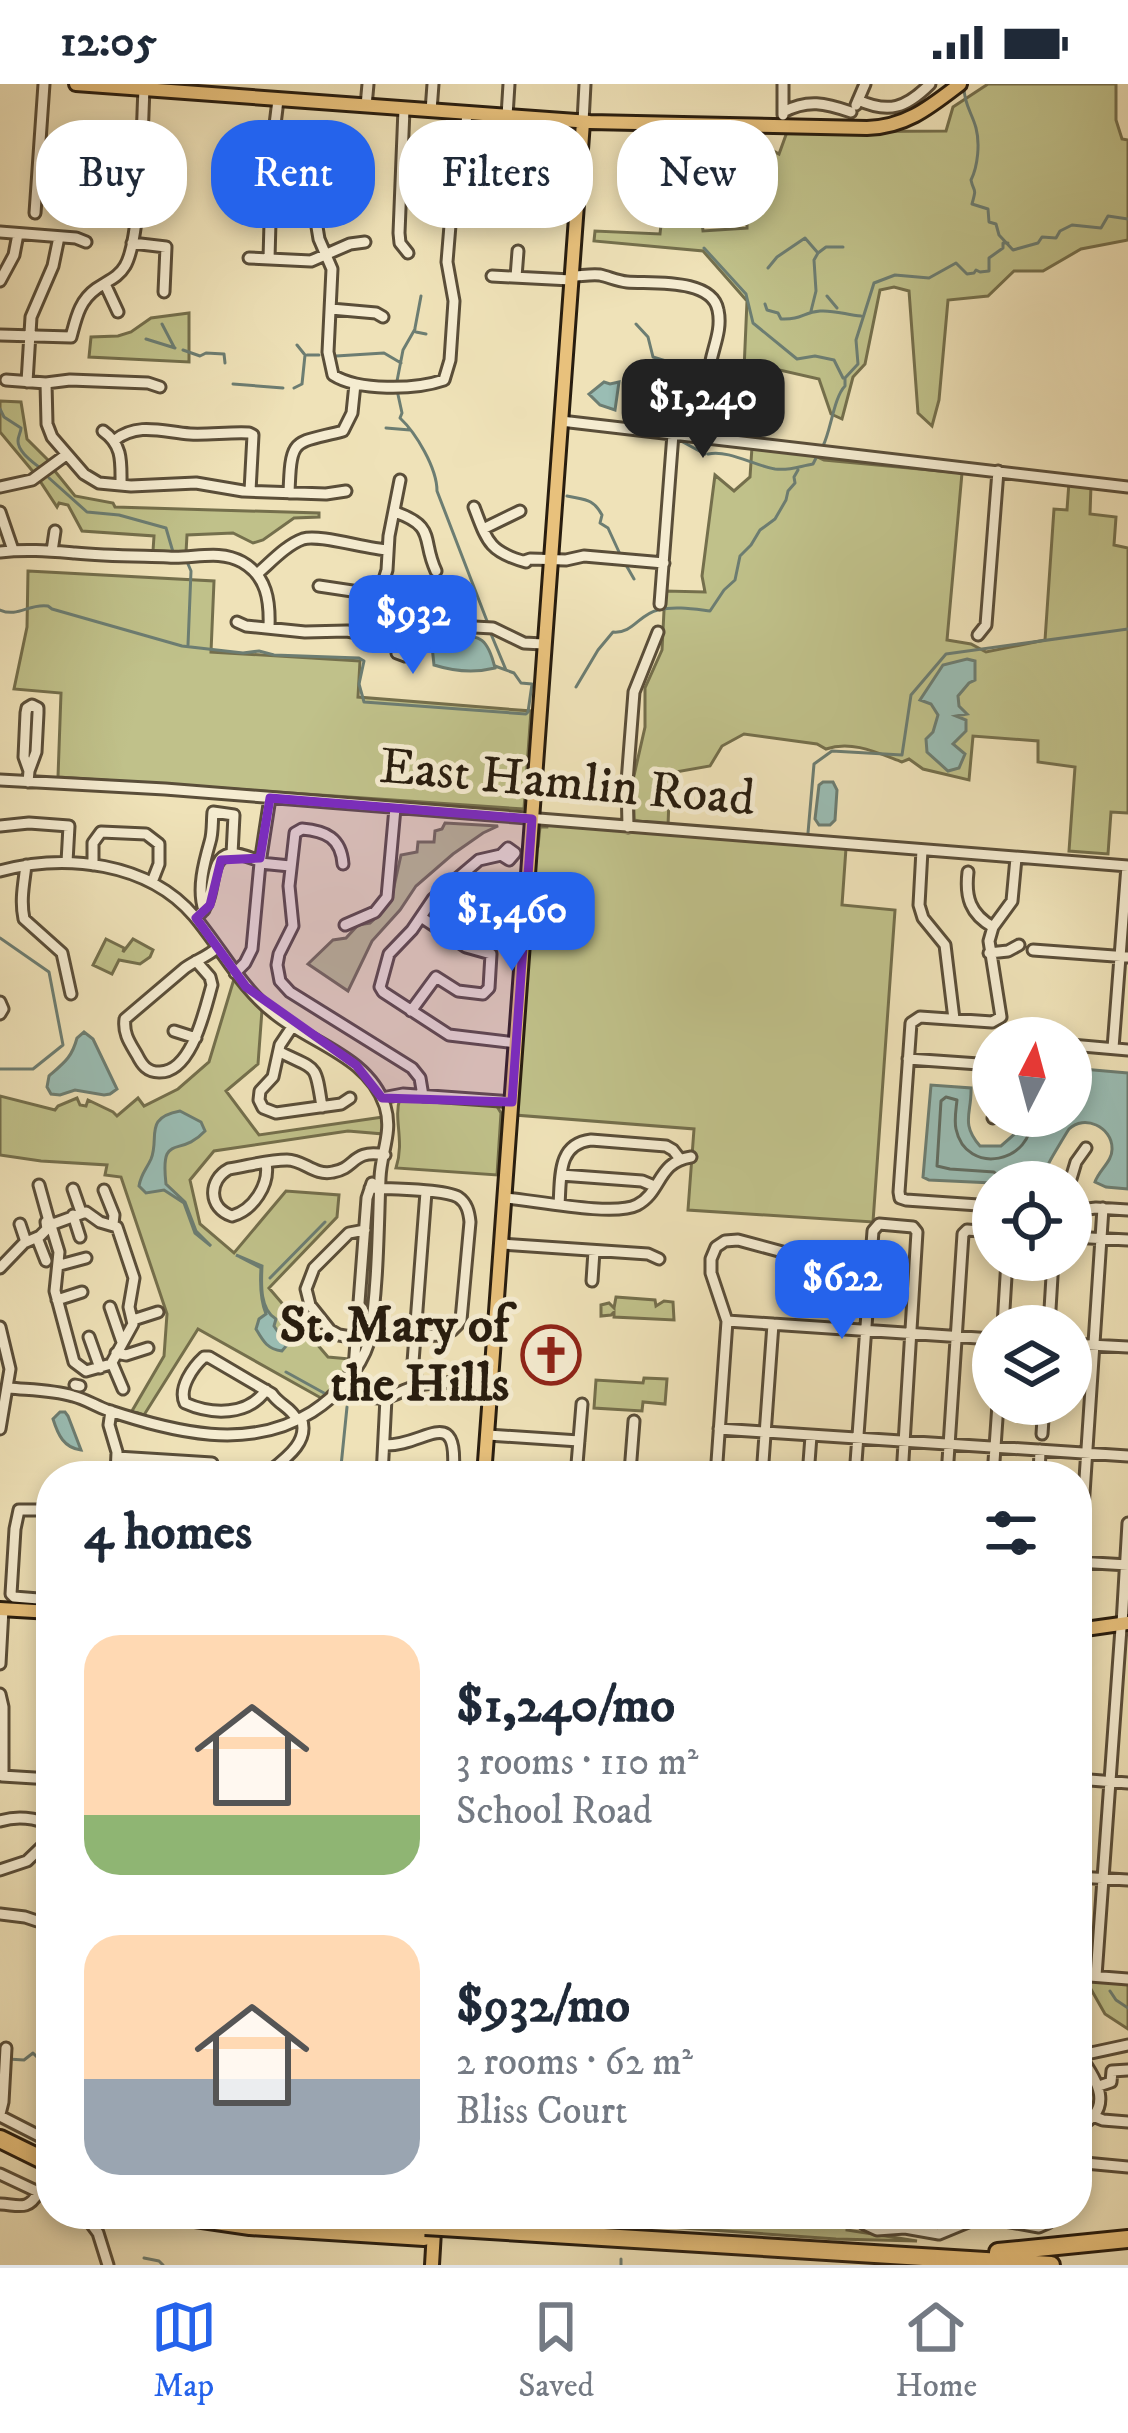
<!DOCTYPE html>
<html lang="en">
<head>
<meta charset="utf-8">
<style>
	body { margin:0; font-family:"IM FELL DW Pica",serif; background:#f6f6f7; color:#1f2937; height:100vh; display:flex; flex-direction:column; font-size:45px; white-space:nowrap }
	* { box-sizing:border-box; margin:0 }
	p { font-size:39px; color:#747a83 }
	.icon { flex:none; width:66px; height:66px; fill:none; stroke:currentColor; stroke-width:2; stroke-linecap:round; stroke-linejoin:round }
	.map { position:relative; flex:1; overflow:hidden }
	.details { position:absolute; left:36px; top:1377px; width:1056px; height:768px; display:flex; flex-direction:column; background:#fff; border-radius:48px; box-shadow:0 6px 18px #0003 }
	.details>* { flex:none }
	.hud { position:absolute; left:36px; top:36px; width:1056px; height:108px; display:flex; gap:24px }
	.needle { width:78px; rotate:6deg }
	.fabs { position:absolute; left:972px; top:933px; display:grid; gap:24px }
	.fabs a { display:grid; place-items:center; width:120px; height:120px; border-radius:50%; background:#fff; box-shadow:0 6px 18px #0003; font-size:60px }
	.price { position:absolute; translate:-50% -102px; padding:0 27px; border-radius:24px; background:#2563eb; color:#fff; font-size:39px; line-height:78px; filter:drop-shadow(0 3px 6px #0008) }
	.price::after { content:''; position:absolute; left:50%; top:72px; width:36px; height:27px; margin-left:-18px; background:inherit; clip-path:polygon(0 0,100% 0,50% 100%) }
	.price.on { background:#222; color:#fff }
	ul { padding:0; list-style:none }
	li { display:flex; align-items:center; gap:36px; height:300px; padding:0 48px }
	li span { display:grid; place-items:center; flex:none; width:336px; height:240px; border-radius:36px; color:#555 }
	li>.icon { margin-inline-start:auto }
	span .icon { width:144px; height:144px; fill:#fffc; stroke-width:1 }
	li b { font-size:51px }
	h2 { display:flex; justify-content:space-between; align-items:center; height:144px; padding:0 48px; font-size:51px }
	.chip { padding:0 42px; border-radius:48px; background:#fff; box-shadow:0 6px 18px #0003; font-size:42px; line-height:108px }
	.chip.on { background:#2563eb; color:#fff }
	.status { display:flex; justify-content:space-between; align-items:center; height:84px; padding:0 60px; background:#fff; direction:ltr }
	.status svg { height:33px; fill:currentColor }
	.menu { display:flex; justify-content:space-around; align-items:center; height:168px; border-top:3px solid #e0e1e3; background:#fff; font-size:33px; color:#747a83 }
	.menu a { display:grid; justify-items:center; gap:6px }
	.menu .on { color:#2563eb }
	.map>svg:first-child { display:block }
	.green { fill:#c0c18a; stroke:#746f4c; stroke-width:3 }
	.water { fill:#9abdb4; stroke:#6c7d72; stroke-width:3 }
	.lines { fill:none; stroke-linecap:round; stroke-linejoin:round }
	.shore { stroke:#616d62; stroke-width:3 }
	.stream { stroke:#6c7d72; stroke-width:3 }
	.minor-casing { stroke:#5a4e39; stroke-width:15 }
	.major-casing { stroke:#281d0f; stroke-width:18 }
	.highway-casing { stroke:#281d0f; stroke-width:22 }
	.minor { stroke:#f5ecd1; stroke-width:9 }
	.major { stroke:#e8c17c; stroke-width:12 }
	.highway { stroke:#e8c17c; stroke-width:16 }
	.highway-bridge-casing { stroke:#281d0f; stroke-width:22; stroke-linecap:butt }
	.highway-bridge { stroke:#e8c17c; stroke-width:16 }
	.marked { fill:#7b2cbf; fill-opacity:0.2; stroke:#7b2cbf; stroke-width:9; stroke-linejoin:round }
	.labels { text-anchor:middle; dominant-baseline:central; stroke-width:10; stroke-linejoin:round; paint-order:stroke }
	.street-label { font-size:51px; fill:#281d0f; stroke:#f5ecd1 }
	.poi-label { font-size:51px; font-weight:bold; fill:#281d0f; stroke:#f5ecd1; text-anchor:end }
</style>
</head>
<body>
<div class="status"><b>12:05</b><svg viewBox="0 0 49 12"><path d="M0 12V9h3v3zM5 12V6h3v6zM10 12V3h3v9zM15 12V0h3v12zM26 1h20v11H26zM47 4h2v5h-2z"/></svg></div>
<div class="map">
<svg width="1128" height="2181" viewBox="0 0 1128 2181">
	<rect width="100%" height="100%" fill="#efe2b8"/>
	<filter id="stains"><feTurbulence type="fractalNoise" baseFrequency=".00167" numOctaves="4"/><feColorMatrix values="0 0 0 0 .2 0 0 0 0 .09 0 0 0 0 .02 0 0 0 .5 -.17"/></filter>
	<radialGradient id="worn" r=".72"><stop offset=".6" stop-color="#630" stop-opacity="0"/><stop offset="1" stop-color="#630" stop-opacity=".3"/></radialGradient>
	<path class="green" d="M988 0H1116V36L1122 55 1128 56V156L1081 165 1043 187H1014L988 212 948 216 939 316 932 342 918 329 909 207 894 203 880 206 865 280 853 293 842 335 831 330 819 295 762 282 744 286 747 217 703 167 594 157 595 147 660 150 662 131 701 130 703 147 747 144V52L779 70 787 48 946 47 953 23Z
		M189 229V278L89 273 91 253 118 252 131 248 151 234Z
		M0 317 21 318 27 355 51 379 35 390 0 348Z
		M752 363 813 371 824 376 962 389 947 556 971 560 986 568 1045 556 1054 425 1067 426 1069 398 1091 401 1090 430 1116 433 1114 461 1128 464V729L1111 728 1108 770 1069 767 1075 683 1038 678V657L973 652 969 696 923 685 909 675 902 678C878 669 852 656 826 665L817 660 744 650 722 662 710 682 670 689 668 742 634 736 633 696 645 643V604L662 566 665 507 705 508 702 492 715 391 734 407 750 393Z
		M54 386 75 412 113 419 115 423 319 429V433L294 434 263 456 253 459 233 449 187 451 186 469 153 467 154 452 82 447 68 421 59 419 57 423 40 397Z
		M28 487 214 497 211 568 360 577 358 613 531 627 524 725 58 693 61 609 14 605 27 543Z
		M548 738 846 764 842 821 895 826 873 1138 688 1126 694 1045 515 1031 533 762H538L540 743H547Z
		M445 739 498 742 483 749 453 770 416 802 400 826 372 857 348 907 308 880 333 856 346 854 358 841 370 839 382 828 391 816 401 771 417 768 418 758H434L435 747 442 745Z
		M106 855 124 864 123 868 133 855 153 866 150 873 140 880 119 876 112 890 93 881Z
		M234 895 262 926 258 980 226 1007 259 1051 383 1033 384 1050 348 1047 214 1067 190 1096 200 1140 234 1169 286 1107 339 1111 337 1133 269 1204 328 1273 350 1275 339 1297 321 1314 198 1245 144 1331 132 1327 164 1272 167 1230 121 1093 105 1091 107 1081 41 1077 0 1071V1012L55 1026 58 1022 77 1014 80 1021 86 1022 88 1016 113 1028 117 1032 138 1014 144 1022 178 1005 209 978Z
		M400 1014 495 1019 501 1029 497 1091 396 1084C405 1056 393 1036 400 1014Z
		M616 1213 655 1216 656 1222 664 1217 673 1218 674 1236 614 1233V1228L611 1231 601 1232V1221L609 1219 614 1224Z
		M644 1294 667 1295 665 1320 643 1318 642 1327 594 1324 596 1296 643 1299Z
		M1077 1893 1128 1896V1945L1105 1930 1088 1900 1077 1905Z
		M571 2130H848L847 2146 917 2157 836 2155 572 2136Z"/>
	<path class="water" d="M604 298 610 300 619 298 615 326 600 321 589 310Z
		M435 549C471 558 484 539 495 584 475 589 453 587 434 581L432 562 426 559Z
		M967 575 975 577V596L969 599 958 612 959 622 967 630 956 632 966 636V647L953 660 965 670 959 684 948 687 927 668 926 655 933 648 938 631 931 620 920 616 943 581Z
		M823 698H833L837 706 835 736 830 741H819L815 735 819 701Z
		M84 948 93 955 117 1005 110 1010 104 1011 75 1006 60 1011 51 1010 47 1003 49 992C65 978 72 973 77 954Z
		M1071 984 1128 989V1105L1106 1103 1095 1098C1099 1086 1113 1077 1112 1064 1112 1043 1084 1030 1069 1045 1067 1048 1050 1076 1049 1079 1047 1085 1049 1092 1047 1098L993 1099 929 1096 923 1093 931 1001 971 1004C972 1029 960 1039 980 1062H1001L1017 1048 1019 1032H1071Z
		M180 1027 201 1038 205 1047C179 1075 160 1047 166 1100L185 1118 196 1147 211 1162 195 1149 184 1119 164 1106 146 1109 139 1102C141 1090 146 1086 151 1075 160 1053 143 1034 180 1027Z
		M236 1171 262 1182C261 1201 260 1226 276 1235L274 1242 287 1261 282 1267C267 1265 263 1257 256 1245L259 1235 266 1230C260 1215 260 1199 261 1184Z
		M60 1328H65L68 1332 81 1366C64 1364 58 1351 53 1335Z"/>
	<g class="lines">
		<path class="shore" d="M1004 1098 994 1088 950 1085 937 1082 941 1017 946 1013 957 1016C956 1026 954 1036 956 1045 966 1093 1035 1079 1031 1032"/>
		<path class="stream" d="M964 4C964 20 972 29 976 44 980 59 978 82 971 96 974 110 977 102 972 120L988 125 989 138 996 140 999 151 1013 166 1038 159 1042 153 1056 154 1060 147 1072 141 1101 144 1108 132 1128 135
			M704 164 746 210 753 239 797 275 815 272 834 276 843 294
			M818 169 826 163H843
			M768 184 777 173 805 154 818 169 814 176 816 207 811 227
			M827 212 837 224
			M765 220 767 226 778 229 781 235C802 236 803 228 820 227 835 226 847 231 861 232
			M162 240 174 263
			M636 240 648 253 653 273 669 278 668 343
			M415 244 421 212
			M416 248 426 250
			M146 255 175 264
			M183 266 200 272 206 269 224 270 225 279
			M307 271H319
			M336 272 384 269 401 279
			M653 282 668 297
			M397 297 403 266 415 245
			M233 300 283 304
			M294 304 302 300 305 271 297 261
			M397 306 402 329 400 334C416 349 437 384 437 407L487 537
			M0 325 4 333 21 344C21 348 18 352 18 357 18 368 33 378 40 384
			M386 344 410 346
			M681 357 705 370
			M823 362C831 346 834 313 845 302V294L858 280 856 256 874 199 895 191 929 194 956 179 967 190 974 189 976 186 980 188 989 187V174L1003 164V159H1008
			M708 370C730 366 752 381 775 385 790 387 800 382 813 380L817 372
			M49 394 87 428 119 431 166 444 173 468
			M567 412C584 416 593 414 602 431L600 439 608 444 619 468
			M626 481 634 495
			M0 526C18 534 29 519 48 522L52 525 182 562 243 569 259 567 274 571 359 574 364 577 359 600 364 618 526 630 528 628 532 600
			M491 550 506 586
			M188 561 191 487 188 480
			M495 582 514 589 521 599 532 600
			M576 603 598 566 613 548C633 550 639 530 658 526 675 522 693 525 710 527L724 506 735 496 740 472 751 461 760 446 775 435 786 416 788 407 795 399 794 393 798 386
			M808 749 814 680 832 667 902 671 911 611 946 570 1128 545
			M0 854 49 888 63 961 33 985H0
			M270 1194 325 1138
			M286 1288 324 1309
			M340 1392 347 1323
			M1110 1907 1116 1916 1128 1924
			M8 1975 24 1976 33 1969 37 1973 48 1975 51 1981
			M624 2145V2130
			M144 2174 159 2177 163 2181
			M621 2181V2175"/>
		<g class="minor-casing">
			<path id="minor" d="M783 0V31
				M858 16C889 30 906 24 930 0
				M856 21 865 0
				M366 22 368 0
				M404 25 399 149 400 159 408 169
				M431 27 433 0
				M783 28C808 15 825 19 851 28
				M507 32 509 0
				M583 38 585 0
				M319 55 316 137 319 155 332 185 328 268 333 291C358 307 415 306 444 296L450 276 454 217 447 178 451 129 448 92 453 78 464 62 467 29
				M556 70 514 68 510 115 518 120 577 122
				M448 98 490 101 510 97
				M270 126 316 123
				M35 129 44 0
				M0 148 76 154 86 158
				M132 159 166 163 164 208
				M249 174 311 177 350 160 365 158
				M269 175 272 65 278 16
				M492 192 571 196
				M572 192C580 192 591 190 600 191 609 193 617 197 627 198 652 200 712 194 718 226 723 249 710 268 709 290 707 313 716 333 714 355
				M516 193 518 167
				M0 197 14 171 18 150
				M105 200 118 228
				M331 225 376 229 383 233
				M0 251 71 253C76 235 79 217 96 205 107 197 118 194 125 182 141 156 142 42 144 5
				M6 296 46 299 70 296 148 299 160 303
				M27 298 31 233 53 182 59 153
				M46 299 47 340 52 353 84 390 99 399 131 402 196 399 243 407 326 410 346 407
				M561 337 1128 403
				M103 347C123 361 121 378 121 401
				M115 356C138 338 163 348 190 350 209 351 229 348 249 349L253 351 250 407
				M0 403 32 396 66 371
				M289 409C291 352 293 360 343 347L352 329 355 300
				M474 423C487 457 489 468 526 478
				M0 428 13 466
				M395 428C437 443 421 455 436 487
				M483 445 520 427
				M52 467 55 447
				M0 468C26 465 49 467 75 469 105 472 137 472 168 473 193 475 219 465 242 478 267 492 270 517 269 543
				M524 477 530 475 566 476 584 472 664 479
				M257 490C270 479 286 461 303 455 320 450 366 465 388 466
				M319 502 379 511 437 541 493 544 524 559 543 560
				M379 511 387 486 389 452 400 396
				M660 520 673 350
				M237 538 246 542 305 548 347 547 385 554 402 547 415 529
				M978 551 986 541 998 387
				M396 552 399 561 397 569 405 572 408 564 399 561
				M0 696 165 705 1128 782
				M28 698 29 687 24 673 26 629 27 624 32 621 38 624V629L36 668 29 687
				M0 742 29 739 69 742 67 778
				M628 743 627 698 634 608 658 548
				M922 766 919 821 923 834 945 861 954 935
				M501 771 508 764 515 769 509 776 501 771 479 776 433 815 412 846 389 870 380 903 383 908 449 951 516 959
				M260 779 290 782
				M343 780C341 754 326 747 302 745L295 749 289 802 293 842 279 870 277 881 280 897 290 908 412 984 420 994 423 1012
				M26 781C24 799 20 816 24 835L62 869 71 910
				M93 781V759L101 748 146 750 159 760V780L152 798
				M0 787C65 769 148 778 194 832 222 865 240 903 275 930 312 960 369 973 385 1022 393 1048 381 1068 380 1094 378 1148 378 1204 369 1258 360 1286 337 1312 312 1328 248 1368 174 1348 107 1326 96 1322 85 1315 73 1312 53 1306 30 1306 9 1304
				M968 788C965 813 970 830 993 843
				M457 795C478 822 495 818 526 820
				M204 826C197 805 204 779 210 758 213 749 212 737 213 728L234 731 232 770
				M200 830C218 813 207 774 230 770 239 768 252 775 260 777
				M345 841 375 828 387 813 395 724
				M1033 866 1128 873
				M989 869 1008 867 1019 861
				M196 877 210 893 212 901C205 925 192 989 159 988 147 988 142 981 137 971 130 959 123 950 125 935L185 884C196 876 207 873 217 864
				M235 889 245 879 252 865 260 779 270 714
				M0 918 3 925 0 930
				M411 927 436 893 458 907 483 910 489 904 491 870 466 863 421 833
				M292 943 280 961 273 993 260 1007 259 1016 263 1024 276 1029 341 1020 350 1014
				M174 947 196 954
				M1071 961 1128 966
				M1113 964 1127 782
				M280 968C318 987 315 978 322 1023
				M908 975 993 981
				M382 1014 403 1010 512 1018
				M993 1034 994 1032
				M266 1079C270 1101 253 1126 232 1132 208 1124 208 1096 229 1085 248 1082 268 1076 287 1076 304 1076 314 1092 333 1088 357 1084 351 1065 385 1071
				M561 1091 642 1097 654 1102
				M1070 1098 1076 1078 1086 1064
				M39 1101 49 1137
				M370 1104C388 1105 444 1105 458 1113 467 1119 469 1128 470 1138L461 1236C450 1255 434 1252 415 1250
				M73 1105 81 1128
				M104 1106 114 1131 113 1140
				M506 1114C533 1116 614 1133 637 1121 662 1108 657 1078 691 1073
				M559 1121C561 1093 557 1060 591 1056L666 1062 673 1066 680 1075
				M993 1122 906 1116 900 1114 899 1108 911 939 920 933 992 938 1001 933 989 857 993 843 1012 817 1016 774
				M1071 1127 1096 1124 1128 1126
				M73 1131 80 1153
				M20 1140 26 1158
				M52 1145 59 1168 55 1207 74 1278 86 1287 111 1280 133 1240 129 1223 134 1194 117 1143 100 1138 86 1128 53 1140
				M1071 1153 1128 1156
				M37 1154 46 1177
				M502 1160 648 1170 659 1175
				M60 1181 86 1174
				M0 1184 24 1159 40 1152 47 1145 46 1138 53 1139
				M592 1197 594 1167
				M57 1216 82 1208
				M110 1223 122 1258
				M133 1236 158 1228
				M727 1237 993 1255
				M1003 1242 1007 1176
				M1049 1242 1053 1176
				M0 1243 10 1285 0 1345
				M89 1253 100 1284
				M357 1254 339 1251 330 1246 310 1221 306 1205 314 1184 349 1149 365 1146
				M1071 1260 1128 1263
				M116 1269 126 1271 148 1264
				M112 1279 123 1305
				M354 1284 367 1114 372 1099
				M345 1299C390 1332 392 1301 434 1299 453 1297 473 1301 492 1302
				M75 1301 80 1302
				M418 1302 413 1278 426 1108
				M266 1306C248 1332 212 1331 185 1319 178 1304 193 1283 204 1273H209L272 1310C279 1321 291 1323 297 1336
				M111 1327 109 1341 117 1368 116 1392
				M719 1345 1128 1372
				M1042 1350 1044 1320
				M488 1351 579 1357
				M384 1361C425 1363 459 1316 453 1392
				M117 1373 212 1379
				M577 1384 666 1390
				M630 1388 634 1337
				M264 1392C282 1377 311 1359 301 1334
				M382 1392 386 1314
				M576 1392 582 1320
				M716 1392 727 1237 711 1189V1175L716 1163 725 1157 738 1156 790 1170 870 1176
				M762 1392 773 1240
				M808 1392 811 1352
				M855 1392 873 1147 879 1140 913 1143 917 1148 902 1392
				M947 1392 963 1150 967 1146 993 1148
				M993 1392 998 1320
				M1039 1392 1040 1366
				M51 1426H19L15 1445 11 1510 14 1513 51 1516
				M51 1458 46 1461 45 1479 51 1484
				M1077 1478 1128 1481
				M1077 1515 1103 1124
				M1122 1540 1128 1439
				M1077 1555 1078 1553
				M0 1580 3 1525
				M0 1610 3 1623V1692
				M2 1692 51 1695
				M1077 1695 1128 1699
				M0 1737C16 1732 36 1733 51 1742
				M0 1786 27 1777 51 1754
				M1077 1793 1128 1796
				M0 1830 25 1833 37 1837
				M1077 1891 1128 1895
				M1096 1892 1121 1544
				M1077 1947 1088 1969
				M1077 1972 1128 1961
				M1099 2002 1111 1998 1112 1987 1128 1986
				M0 2030 3 2018 6 1964
				M0 2032 51 2058
				M1093 2032 1103 2036 1128 2038
				M1077 2043C1116 2026 1097 1995 1079 1971
				M1077 2085 1085 2079 1128 2083
				M0 2090 51 2114
				M0 2120C19 2121 28 2127 38 2109
				M84 2130 98 2149 108 2181
				M857 2130 864 2140 877 2146 905 2144 939 2150 968 2138 988 2134 1039 2143 1048 2139 1054 2130"/>
		</g>
		<g class="major-casing">
			<path id="major" d="M76 0 590 38 867 44C906 43 930 23 960 0
				M484 1392 583 38
				M0 1525 51 1528
				M1078 1546 1128 1539
				M432 2181 435 2130"/>
		</g>
		<g class="highway-casing">
			<path id="highway" d="M0 2055 51 2080
				M168 2130 250 2142 424 2153
				M442 2143 1051 2181
				M998 2168 1128 2155"/>
		</g>
		<use href="#minor" class="minor"/>
		<use href="#major" class="major"/>
		<use href="#highway" class="highway"/>
		<g class="highway-bridge-casing">
			<path id="highway-bridge" d="M425 2142 442 2143"/>
		</g>
		<use href="#highway-bridge" class="highway-bridge"/>
	</g>
	<path class="marked" d="M270 714 532 735 512 1018 382 1014 356 981 246 903 196 834 210 821 221 776 260 774Z"/>
	<defs>
		<g id="church-ring" transform="scale(3)"><circle r="9.5" fill="#f5ecd1" stroke="#8f2418" stroke-width="1.5"/><path d="M-1.2-6h2.4v3.5h3.3v2.4h-3.3V6h-2.4V-.1h-3.3v-2.4h3.3Z" fill="#8f2418"/></g>
	</defs>
	<g fill-rule="evenodd">
		<use href="#church-ring" x="551" y="1271"/>
	</g>
	<g class="labels">
		<g class="street-label">
			<text transform="translate(567 699) rotate(5)">East Hamlin Road</text>
		</g>
		<g class="poi-label">
			<text x="509" y="1242">St. Mary of<tspan x="509" dy="59">the Hills</tspan></text>
		</g>
	</g>
	<rect width="100%" height="100%" filter="url(#stains)"/>
	<rect width="100%" height="100%" fill="url(#worn)"/>
</svg>
<div class="fabs">
<a><svg class="needle" viewBox="-14 -14 28 28"><path d="M0-13l5 13h-10z" fill="#e53935"/><path d="M0 13l5-13h-10z" fill="#747a83"/></svg></a>
<a><svg class="icon" aria-label="locate" viewBox="0 0 24 24"><circle cx="12" cy="12" r="6"/><path d="M12 2v4M12 18v4M2 12h4M18 12h4"/></svg></a>
<a><svg class="icon" aria-label="layers" viewBox="0 0 24 24"><path d="M12 4l9 5-9 5-9-5zM3 14l9 5 9-5"/></svg></a>
</div>
<b class="price on" style="left:703px;top:377px">$1,240</b>
<b class="price" style="left:413px;top:593px">$932</b>
<b class="price" style="left:512px;top:890px">$1,460</b>
<b class="price" style="left:842px;top:1258px">$622</b>
<div class="hud">
<a class="chip">Buy</a>
<a class="chip on">Rent</a>
<a class="chip">Filters</a>
<a class="chip">New</a>
</div>
<section class="details">
<h2>4 homes<svg class="icon" aria-label="filters" viewBox="0 0 24 24"><path d="M4 7h16M4 17h16"/><circle cx="9" cy="7" r="2"/><circle cx="15" cy="17" r="2"/></svg></h2>
<ul>
<li><span style="background:linear-gradient(#ffd9b3 75%,#8fb573 0)"><svg class="icon" aria-label="home" viewBox="0 0 24 24"><path d="M3 11l9-7 9 7M6 9v11h12V9"/></svg></span><div><b>$1,240/mo</b><p>3 rooms · 110 m²</p><p>School Road</p></div></li>
<li><span style="background:linear-gradient(#ffd9b3 60%,#9aa5b1 0)"><svg class="icon" aria-label="home" viewBox="0 0 24 24"><path d="M3 11l9-7 9 7M6 9v11h12V9"/></svg></span><div><b>$932/mo</b><p>2 rooms · 62 m²</p><p>Bliss Court</p></div></li>
</ul>
</section>
</div>
<nav class="menu">
<a class="on"><svg class="icon" aria-label="map" viewBox="0 0 24 24"><path d="M3 6l6-2 6 2 6-2v14l-6 2-6-2-6 2zM9 4v14M15 6v14"/></svg>Map</a>
<a><svg class="icon" aria-label="saved" viewBox="0 0 24 24"><path d="M7 4h10v16l-5-4-5 4z"/></svg>Saved</a>
<a><svg class="icon" aria-label="home" viewBox="0 0 24 24"><path d="M3 11l9-7 9 7M6 9v11h12V9"/></svg>Home</a>
</nav>
</body>
</html>
